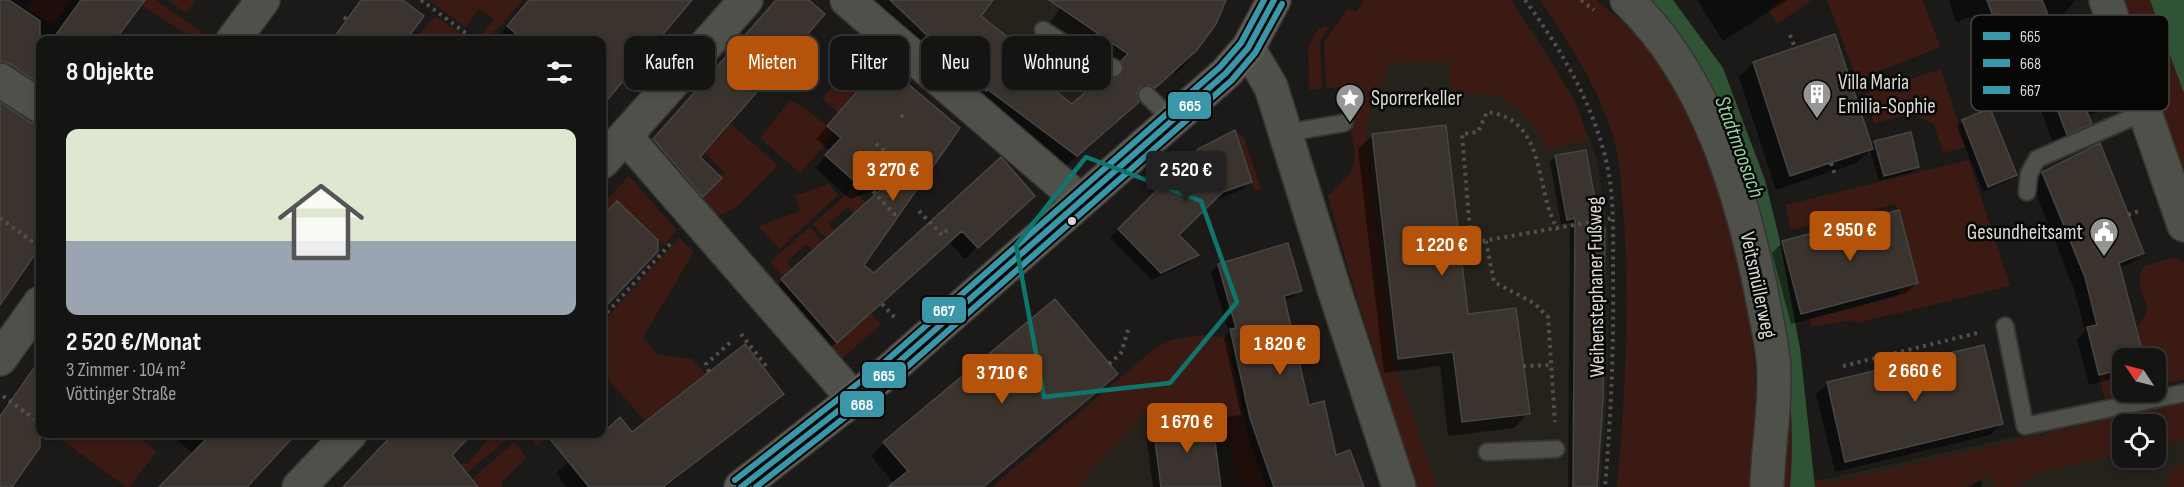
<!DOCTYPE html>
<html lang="de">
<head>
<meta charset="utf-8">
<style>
	body { margin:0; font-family:"Sofia Sans Condensed",sans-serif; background:#212121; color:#f1f3f6; height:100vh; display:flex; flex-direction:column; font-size:22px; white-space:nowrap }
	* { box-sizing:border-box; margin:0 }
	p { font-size:20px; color:#9d9ea0 }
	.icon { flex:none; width:33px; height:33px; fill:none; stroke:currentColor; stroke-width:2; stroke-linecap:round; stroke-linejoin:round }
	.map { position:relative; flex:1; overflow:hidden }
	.panel { position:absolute; left:36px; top:36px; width:570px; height:402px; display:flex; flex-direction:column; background:#141413; border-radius:12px; box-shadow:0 3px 9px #0003,0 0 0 2px #333 }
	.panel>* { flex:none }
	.banner { position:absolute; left:624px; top:36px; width:570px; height:54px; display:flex; gap:12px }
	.needle { width:39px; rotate:305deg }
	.fabs { position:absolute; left:2112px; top:348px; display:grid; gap:12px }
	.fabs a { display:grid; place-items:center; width:54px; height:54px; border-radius:12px; background:#141413; box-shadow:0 3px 9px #0003,0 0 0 2px #333; font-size:30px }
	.price { position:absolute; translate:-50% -51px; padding:0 14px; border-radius:6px; background:#b45309; color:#fff; font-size:20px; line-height:39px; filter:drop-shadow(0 2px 3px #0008) }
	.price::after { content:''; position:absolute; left:50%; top:36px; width:18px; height:14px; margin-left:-9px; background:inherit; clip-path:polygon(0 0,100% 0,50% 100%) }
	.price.selected { background:#222; color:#fff }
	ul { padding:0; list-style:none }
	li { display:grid; align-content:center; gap:12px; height:318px; padding:0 30px }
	li span { display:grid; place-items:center; height:186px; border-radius:12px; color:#555 }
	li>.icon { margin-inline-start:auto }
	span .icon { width:108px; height:108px; fill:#fffc; stroke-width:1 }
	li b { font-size:26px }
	h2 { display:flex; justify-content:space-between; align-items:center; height:72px; padding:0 30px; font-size:26px }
	.tag { padding:0 21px; border-radius:12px; background:#141413; box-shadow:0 3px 9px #0003,0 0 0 2px #333; font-size:21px; line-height:54px }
	.tag.selected { background:#b45309; color:#fff }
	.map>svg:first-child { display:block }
	.built { fill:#25221b; fill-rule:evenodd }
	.green { fill:#3b1a14 }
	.water { fill:#305335 }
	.shadow { fill:#0007 }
	.building { fill:#3b342e; stroke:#464645; stroke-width:1.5 }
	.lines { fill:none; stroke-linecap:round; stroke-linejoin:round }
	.lane-casing { stroke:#363534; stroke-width:20 }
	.street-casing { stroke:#363534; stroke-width:36 }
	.secondary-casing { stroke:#363534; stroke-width:36 }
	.path { stroke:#50504c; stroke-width:4; stroke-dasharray:3 4.5; stroke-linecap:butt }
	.lane { stroke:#4f5049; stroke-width:16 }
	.street { stroke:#4f5049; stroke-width:33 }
	.secondary { stroke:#5a5c54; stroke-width:33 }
	.bus-1-casing { stroke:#060605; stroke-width:10 }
	.bus-2-casing { stroke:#060605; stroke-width:10 }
	.bus-3-casing { stroke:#060605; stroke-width:10 }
	.bus-1 { stroke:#3a96a9; stroke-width:6 }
	.bus-2 { stroke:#3a96a9; stroke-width:6 }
	.bus-3 { stroke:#3a96a9; stroke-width:6 }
	.marked { fill:none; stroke:#0f766e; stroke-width:4.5; stroke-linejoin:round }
	.bus-dot { fill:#d9d8d7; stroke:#060605; stroke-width:2 }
	.labels { text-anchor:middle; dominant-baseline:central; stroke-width:5; stroke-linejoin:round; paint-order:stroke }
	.poi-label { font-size:21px; fill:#d9d8d7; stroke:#060605; text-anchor:start }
	.street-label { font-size:21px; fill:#d9d8d7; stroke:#060605 }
	.water-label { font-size:22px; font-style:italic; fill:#94d39d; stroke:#060605 }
	.key { fill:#060605; stroke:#454544; stroke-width:1.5 }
	.key-label { font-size:16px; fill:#d9d8d7 }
	.line-badge { stroke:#060605; stroke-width:2 }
	.badge-label { font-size:16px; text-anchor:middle; font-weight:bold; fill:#fff }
</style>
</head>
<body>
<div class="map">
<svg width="2184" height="487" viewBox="0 0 2184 487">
	<rect width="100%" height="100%" fill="#1b1a19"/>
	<path class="built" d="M875 0H1226L1216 24 1197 50 1077 156 1041 131Z
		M1532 29 1575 101 1597 160 1607 219 1610 270 1607 396 1600 487H1437L1393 359 1365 122 1397 47Z
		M2184 399V487H1826L1825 479ZM2122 424H2156V458H2122Z
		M1188 401 1219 405 1242 487H1077L1147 410Z"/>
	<path class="green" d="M33 0H70L53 25 26 8Z
		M133 0H156L202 32 196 40Z
		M168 0H196L186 13Z
		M429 0H523L488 40H477L494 20 479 9 465 27Z
		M1364 0H1511L1575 101 1589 140 1548 150C1540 130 1517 102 1495 96 1482 93 1465 95 1452 94L1448 62 1390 63 1365 122 1393 359 1437 487H1416L1349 272 1328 196 1351 173 1355 156 1344 87 1326 88 1324 42 1348 8 1356 12Z
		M1540 0H1597C1610 12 1626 23 1638 36 1704 117 1745 256 1754 359 1758 401 1754 445 1753 487H1617C1625 395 1631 301 1623 209 1621 185 1620 159 1613 136 1598 88 1569 41 1540 0Z
		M1778 0H1812L1777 24 1768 10 1779 2Z
		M1827 0H1923L1940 47 1857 80Z
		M2120 0H2150L2184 93V175Z
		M435 16 470 40H415Z
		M1329 27 1320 42 1322 89 1309 90 1308 47 1319 28Z
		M863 51 879 66 869 78 851 124 822 98Z
		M1941 69 1966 147 1943 153 1934 124 1912 114 1874 123 1865 94Z
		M790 100 804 107 835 133 800 173 760 138Z
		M731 124 778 165 736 207 718 216 701 199 725 173 705 153Z
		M1235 131 1244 137 1261 189 1255 191Z
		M1969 160 2010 286 1857 323 1852 320 1812 327 1810 319 1898 296 1901 288 1918 283 1896 204 1791 230 1785 205Z
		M629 176 677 230 664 245 617 201 602 217V205Z
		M829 184 838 195 779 249 758 226 800 211 795 196Z
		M853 188 866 203 854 214 848 207 829 224 834 231 826 239 813 224Z
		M810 227 823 242 813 251 806 244 787 262 792 268 783 277 770 262Z
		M679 238 694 252 643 337 657 354 692 359 705 374 665 405 704 455 687 469 602 372V323Z
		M2176 257 2184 262V379L2156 386V358H2144L2137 328 2148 310C2144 296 2134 280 2144 266Z
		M871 313 881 325 841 359 828 344 831 336 837 343Z
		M1200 335 1227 337 1251 447 1267 487H1242L1219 405 1188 401 1147 410 1077 487H992L1155 348 1172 340Z
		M1786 352C1791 397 1794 441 1790 487H1776Z
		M2122 369V392H2134L2105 399 2099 375Z
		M2184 402V440L2156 446V424H2122V453L2037 474 2012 487H1995L1988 475 1965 487H1815V481L1825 479 1826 484Z
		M54 434H134L157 452 129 487H126Z
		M493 434H513L453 485 457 464H467Z
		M530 434H551L537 446 528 435Z
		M514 442 527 458 502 481V487H478L472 479Z
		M2184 464V487H2167L2169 473Z"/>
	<path class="water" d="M1646 0H1673L1723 68 1765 180 1779 237 1800 348 1815 487H1790C1794 441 1791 397 1786 352Z
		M2150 0H2184V93L2182 88Z"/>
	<path class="shadow" d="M0 0H143L114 40H40V101L0 75Z
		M360 0H401L422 16 405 40H330Z
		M530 0H688L602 103V40H495Z
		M777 0H807L698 158 720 178 690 207 642 152 742 42Z
		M868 0H991L979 16 1032 75 1072 106 1111 79 1109 75 1116 67 1050 22 1066 0H1224L1215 22 1186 64 1175 75V70L1141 100 1136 97 1124 114 1064 168Z
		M1697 0H1787L1723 41Z
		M1949 0H2076L2064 13 2047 18 2070 73 2107 100 2095 113 2087 116 2090 123 2078 136 2054 146 2034 91 2008 101 1976 15 1956 22Z
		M1753 63 1870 147 1875 142 1917 167 1912 172 1879 181 1870 150 1857 163 1776 190 1739 77Z
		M881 66 958 129 862 265 874 275 1001 159 1021 207 965 259 949 242 825 353 770 292 887 186 850 199 815 168 830 151 816 139Z
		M0 103 40 126V247L0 302Z
		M1962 121 2015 175 2010 180 1983 192 1957 127Z
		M1373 135 1466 316 1528 413 1514 428 1448 436 1440 366 1384 373 1358 149Z
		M1199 151 1250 182 1241 190 1213 201 1177 235 1197 255 1188 263 1152 280 1110 238Z
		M1556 156 1599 229 1595 487H1568L1570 223 1561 224 1550 162Z
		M2043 173 2142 253 2131 263 2119 268 2143 358H2122V376L2089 385 2077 340 2085 331 2074 289 2032 184Z
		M617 203 656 251 602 308V219Z
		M1783 242 1917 283 1906 293 1791 324 1772 253Z
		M1218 265 1300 290 1293 297 1284 300 1308 407 1335 457 1362 487H1153L1146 435 1153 427 1241 415 1224 338 1229 333 1211 272Z
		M1983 347 2001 424 1990 435 1835 472 1816 394 1827 384Z
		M40 357V425L21 453 10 487H0V413Z
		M1116 374 984 487H890L894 484 871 456 884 443Z
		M782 393 666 487H567L556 473 619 419 631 434Z
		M171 434H294L244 487H161L193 454Z
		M392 434H471L450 455 476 487H342Z
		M1981 480 1982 487H1968Z"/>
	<path class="building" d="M0 0H9L40 21V84L10 64 0 61Z
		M81 0H145L115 40H52Z
		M361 0H403L424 16 406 40H332Z
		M529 0H692L602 106V40H523L507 26Z
		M776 0H809L825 14 700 157 722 178 703 197 653 139Z
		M890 0H993L981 16 1042 64 1035 75 1072 104 1105 75 1114 78 1120 76 1124 68 1121 61 1128 54 1049 0H1226L1216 24 1197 50 1155 88 1149 85 1140 87 1137 93 1139 102 1077 156 987 89 986 91Z
		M1987 0H2042L2071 71 2094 62 2109 101 2086 109 2092 124 2067 135 2046 79 2020 90Z
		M1835 34 1873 149 1790 176 1753 62Z
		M881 64 893 75 894 72 960 128 864 265 874 273 1001 157 1035 196 978 248 962 231 837 343 781 279 896 176 862 188 825 155 841 138 827 126Z
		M0 102 30 122 40 124V247L0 305Z
		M1990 108 2017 175 1988 187 1962 120Z
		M1446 125 1468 314 1516 308 1530 414 1462 422 1453 352 1398 359 1372 134Z
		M1235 130 1252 182 1223 192 1179 235 1199 255 1161 273 1118 229 1198 149Z
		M1911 132 1919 167 1884 176 1874 141Z
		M2100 143 2144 253 2119 263 2144 358H2122V369L2099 375 2087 327 2097 325 2085 277 2042 172Z
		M1586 150 1600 228H1605L1603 398 1597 487H1573L1575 218 1567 220 1555 155Z
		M617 201 658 240V251L602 310V217Z
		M1899 210 1918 283 1801 314 1782 241Z
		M1288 243 1302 291 1284 296 1309 405 1324 401 1336 455 1350 450 1364 487H1274L1250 418 1230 329 1236 328 1218 264Z
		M1055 299 1118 374 983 487H888L908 471 883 442Z
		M745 344 784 394 663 487H589L546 434H602L620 417 632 432Z
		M1984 345 2003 424 1845 462 1827 382Z
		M40 359V447L12 487H0V416Z
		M1212 418 1221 487H1161L1153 426Z
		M211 434H296L247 487H159Z
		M393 434H472L452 455 478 487H343Z"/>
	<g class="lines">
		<g class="lane-casing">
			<path id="lane" d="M1043 30 1069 47 1114 68
				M1147 95 1173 121
				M1285 133 1344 123
				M2027 192 2029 174 2037 159 2145 112
				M2005 326 2025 426 2184 393
				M1487 452 1556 449"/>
		</g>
		<g class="street-casing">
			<path id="street" d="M847 0 1081 201
				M1627 0C1708 77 1744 199 1764 306 1768 328 1774 351 1774 374 1775 411 1768 449 1767 487
				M2106 0 2184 225
				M233 40 263 0
				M1248 48 1271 87 1334 289 1399 487
				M0 80 40 106
				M626 137 854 399
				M602 162 746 0
				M0 359 40 303
				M299 487 350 434"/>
		</g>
		<g class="secondary-casing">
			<path id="secondary" d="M741 487 885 374 1226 73 1248 48 1274 0"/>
		</g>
		<path class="path" d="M421 0 471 37
			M1525 0C1560 48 1590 98 1605 156 1615 194 1613 235 1613 274 1614 347 1611 414 1605 487
			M1581 0 1594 10
			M344 17 347 20
			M1790 35 1795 48
			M901 115 904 118
			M876 144 921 180
			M1831 163 1835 175
			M863 180 894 214H900
			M919 211 942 235 947 230
			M2128 215 2142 210
			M0 218 40 247
			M1486 241 1494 282 1534 303 1548 317 1555 422
			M1471 243 1462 134 1478 132 1487 112C1548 119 1534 191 1558 230
			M1460 245 1613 218
			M882 304 896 319
			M602 318 673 241
			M741 334 767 367 765 369
			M1109 364 1121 353 1129 327
			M1523 366 1553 365
			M1843 366 1981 332
			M709 372 706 364 732 341
			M3 396 40 423"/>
		<use href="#lane" class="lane"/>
		<use href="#street" class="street"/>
		<use href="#secondary" class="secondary"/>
		<g class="bus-1-casing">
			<path id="bus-1" d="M741 487 885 374 1226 73 1248 48 1274 0"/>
		</g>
		<g class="bus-2-casing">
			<path id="bus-2" d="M756 487 891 381 1232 80 1255 53 1282 4"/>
		</g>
		<g class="bus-3-casing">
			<path id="bus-3" d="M735 480 879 367 1220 67 1241 43 1264 0"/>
		</g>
		<use href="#bus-1" class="bus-1"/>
		<use href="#bus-2" class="bus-2"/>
		<use href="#bus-3" class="bus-3"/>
	</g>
	<path class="marked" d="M1086 157 1201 201 1237 302 1170 383 1044 397 1016 245Z"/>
	<defs>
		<g id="building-pin" transform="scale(1.5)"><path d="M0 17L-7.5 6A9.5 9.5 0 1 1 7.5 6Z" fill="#969694" stroke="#060605"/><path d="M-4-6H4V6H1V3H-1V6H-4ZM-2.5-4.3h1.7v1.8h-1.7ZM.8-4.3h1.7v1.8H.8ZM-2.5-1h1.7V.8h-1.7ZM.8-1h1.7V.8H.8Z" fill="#fff"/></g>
		<g id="sight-pin" transform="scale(1.5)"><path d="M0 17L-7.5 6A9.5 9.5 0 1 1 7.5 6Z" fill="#969694" stroke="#060605"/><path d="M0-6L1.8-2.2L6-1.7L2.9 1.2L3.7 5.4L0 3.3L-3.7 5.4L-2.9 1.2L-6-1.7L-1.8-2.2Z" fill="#fff"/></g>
		<g id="civic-pin" transform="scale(1.5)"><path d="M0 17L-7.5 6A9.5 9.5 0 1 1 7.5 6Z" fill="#969694" stroke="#060605"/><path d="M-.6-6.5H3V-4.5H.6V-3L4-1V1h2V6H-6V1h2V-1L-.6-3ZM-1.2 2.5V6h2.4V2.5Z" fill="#fff"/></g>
	</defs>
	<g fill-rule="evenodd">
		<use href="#building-pin" x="1817" y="94"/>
		<use href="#sight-pin" x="1350" y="98"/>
		<use href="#civic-pin" x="2104" y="232"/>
	</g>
	<circle class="bus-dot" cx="1072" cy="221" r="5"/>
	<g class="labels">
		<g class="poi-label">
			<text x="1838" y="82">Villa Maria<tspan x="1838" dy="24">Emilia-Sophie</tspan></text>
			<text x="1371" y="98">Sporrerkeller</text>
			<text x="2083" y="232" text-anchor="end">Gesundheitsamt</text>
		</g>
		<g class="street-label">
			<text transform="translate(1758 285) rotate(78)">Veitsmüllerweg</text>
			<text transform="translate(1596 287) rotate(-91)">Weihenstephaner Fußweg</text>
		</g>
		<g class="water-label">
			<text transform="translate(1739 147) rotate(70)">Stadtmoosach</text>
		</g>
	</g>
	<rect x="1971" y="15" width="198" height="96" rx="9" class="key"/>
	<rect x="1983" y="32" width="27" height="8" fill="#3a96a9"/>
	<rect x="1983" y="59" width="27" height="8" fill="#3a96a9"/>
	<rect x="1983" y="86" width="27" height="8" fill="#3a96a9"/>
	<g class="key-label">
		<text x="2020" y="42">665</text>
		<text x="2020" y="69">668</text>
		<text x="2020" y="96">667</text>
	</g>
	<g class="line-badge">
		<rect x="1167" y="91" width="45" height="29" rx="6" fill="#3a96a9"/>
		<rect x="921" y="296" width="46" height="28" rx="6" fill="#3a96a9"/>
		<rect x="861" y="361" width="46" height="28" rx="6" fill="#3a96a9"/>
		<rect x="839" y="390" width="46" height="28" rx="6" fill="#3a96a9"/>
	</g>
	<g class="badge-label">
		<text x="1190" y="111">665</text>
		<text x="944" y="316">667</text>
		<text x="884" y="381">665</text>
		<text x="862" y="410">668</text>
	</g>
</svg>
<div class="fabs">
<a><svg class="needle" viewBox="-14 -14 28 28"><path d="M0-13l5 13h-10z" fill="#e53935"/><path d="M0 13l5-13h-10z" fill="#9d9ea0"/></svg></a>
<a><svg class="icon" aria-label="locate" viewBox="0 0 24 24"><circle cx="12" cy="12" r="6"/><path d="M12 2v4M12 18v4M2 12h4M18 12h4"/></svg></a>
</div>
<b class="price" style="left:893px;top:202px">3 270 €</b>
<b class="price selected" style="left:1186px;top:202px">2 520 €</b>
<b class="price" style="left:1850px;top:262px">2 950 €</b>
<b class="price" style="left:1442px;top:277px">1 220 €</b>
<b class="price" style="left:1280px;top:376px">1 820 €</b>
<b class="price" style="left:1915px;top:403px">2 660 €</b>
<b class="price" style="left:1002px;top:405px">3 710 €</b>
<b class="price" style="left:1187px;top:454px">1 670 €</b>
<div class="banner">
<a class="tag">Kaufen</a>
<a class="tag selected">Mieten</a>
<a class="tag">Filter</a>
<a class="tag">Neu</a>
<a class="tag">Wohnung</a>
</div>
<section class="panel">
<h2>8 Objekte<svg class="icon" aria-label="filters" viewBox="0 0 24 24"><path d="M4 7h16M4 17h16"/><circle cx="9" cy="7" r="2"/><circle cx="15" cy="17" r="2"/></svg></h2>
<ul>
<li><span style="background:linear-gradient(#dfe7d0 60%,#9aa5b1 0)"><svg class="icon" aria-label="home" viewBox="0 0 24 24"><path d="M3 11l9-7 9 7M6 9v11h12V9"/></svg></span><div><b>2 520 €/Monat</b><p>3 Zimmer · 104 m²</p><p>Vöttinger Straße</p></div></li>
</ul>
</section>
</div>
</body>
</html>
